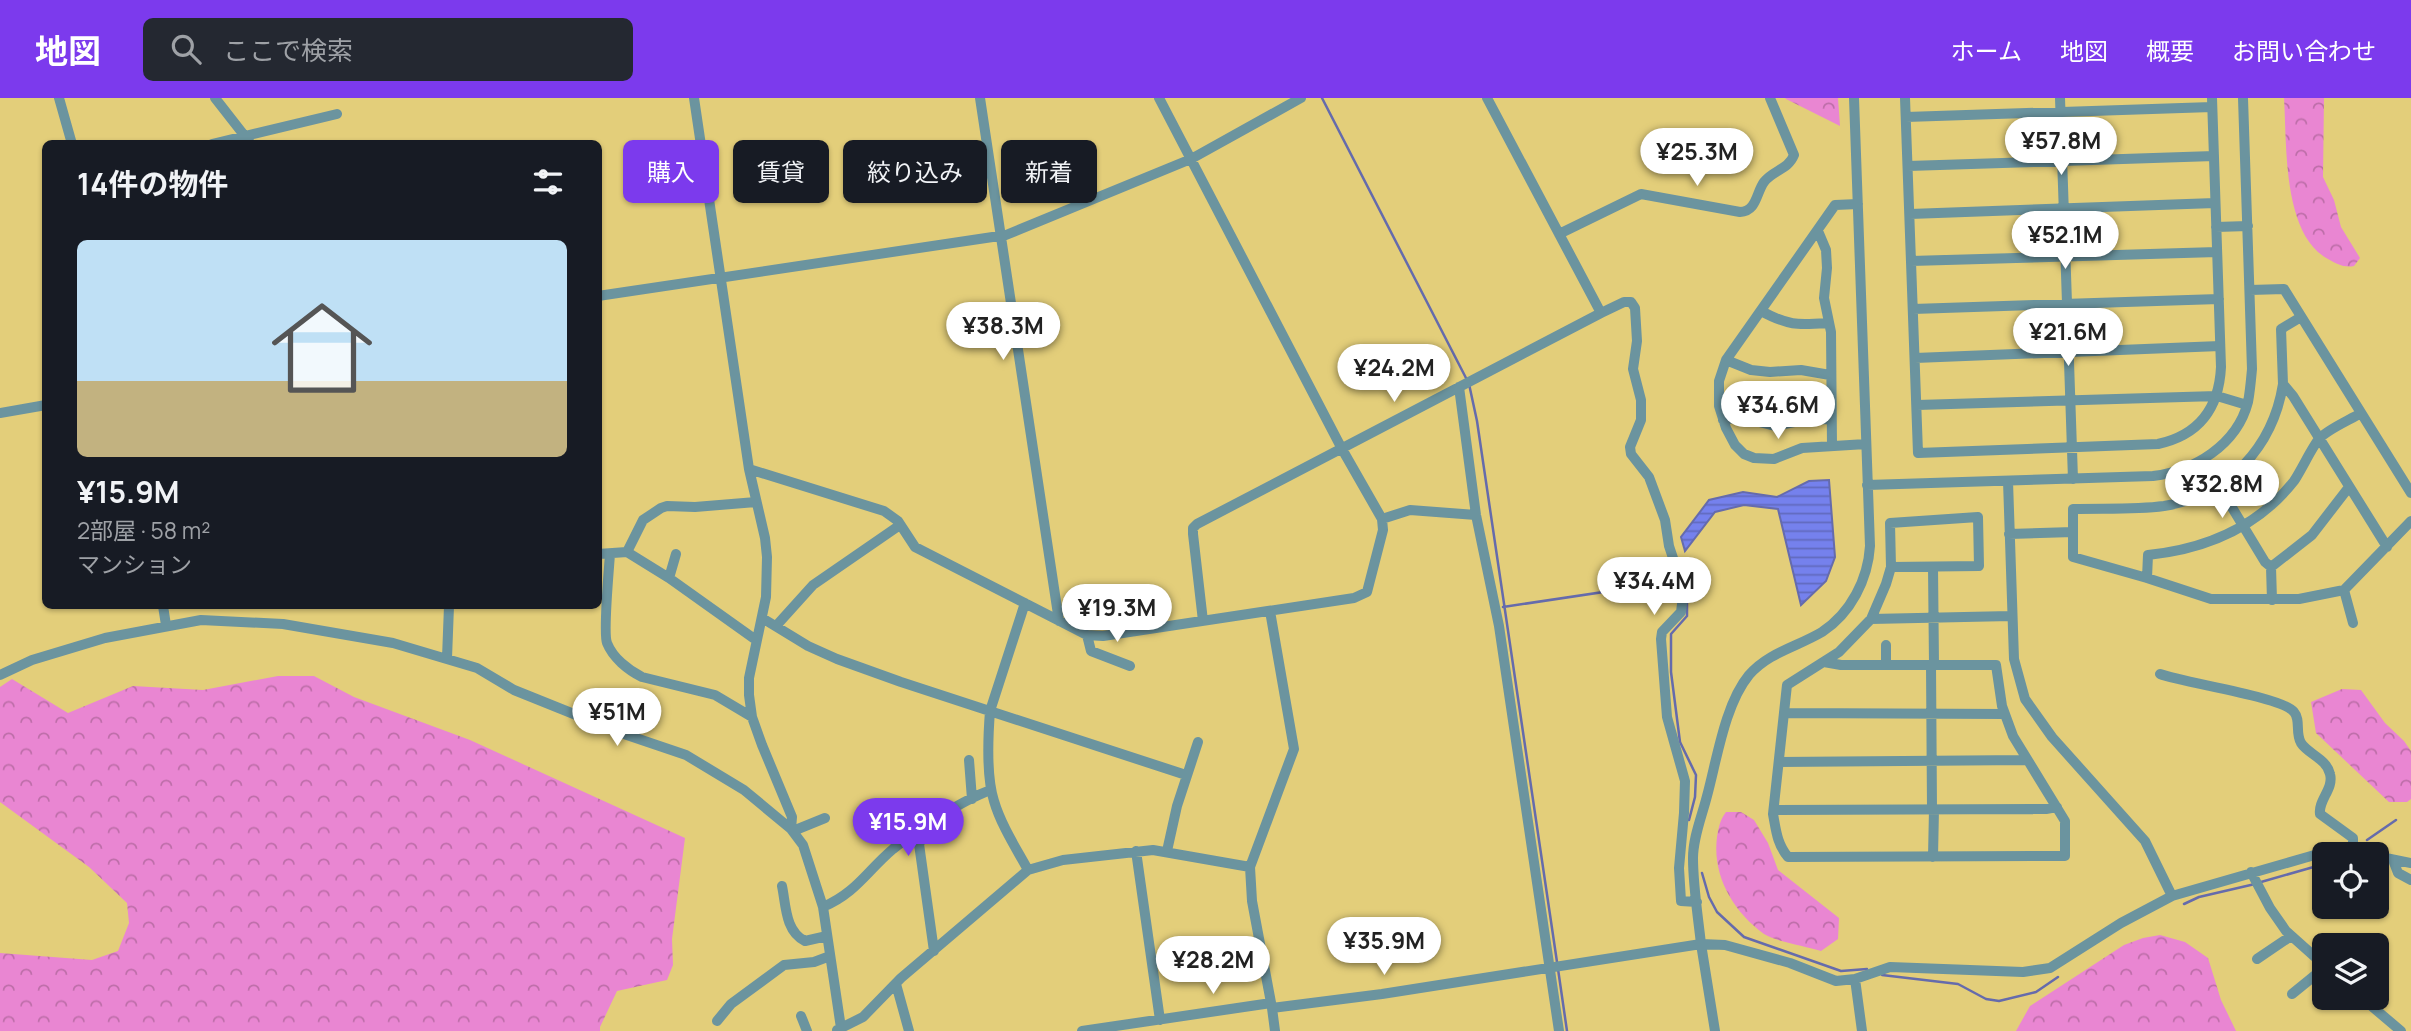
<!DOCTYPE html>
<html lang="ja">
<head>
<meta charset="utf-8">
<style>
	body { margin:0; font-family:Manrope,"Noto Sans JP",sans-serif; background:#242831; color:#f1f3f6; height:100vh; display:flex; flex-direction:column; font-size:26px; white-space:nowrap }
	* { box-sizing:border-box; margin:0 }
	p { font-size:23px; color:#9ea1a6 }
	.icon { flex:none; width:38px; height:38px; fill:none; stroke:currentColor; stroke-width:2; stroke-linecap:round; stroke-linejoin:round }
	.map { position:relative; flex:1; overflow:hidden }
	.side { position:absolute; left:42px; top:42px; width:560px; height:469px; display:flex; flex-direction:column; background:#171b24; border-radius:10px; box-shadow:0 2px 5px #0004 }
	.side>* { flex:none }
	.banner { position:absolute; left:623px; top:42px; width:665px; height:63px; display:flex; gap:14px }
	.controls { position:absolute; left:2312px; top:744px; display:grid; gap:14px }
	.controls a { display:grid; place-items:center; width:77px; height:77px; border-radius:10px; background:#171b24; box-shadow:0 2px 5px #0004; font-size:35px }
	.price { position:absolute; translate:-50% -60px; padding:0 16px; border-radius:24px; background:#fff; color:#222; font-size:23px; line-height:46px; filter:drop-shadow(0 2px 4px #0008) }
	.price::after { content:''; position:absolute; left:50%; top:42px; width:21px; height:16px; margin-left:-10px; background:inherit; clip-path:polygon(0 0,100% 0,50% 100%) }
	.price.active { background:#7c3aed; color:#fff }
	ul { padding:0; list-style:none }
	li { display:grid; align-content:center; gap:14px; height:371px; padding:0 35px }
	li+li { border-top:2px solid #363941 }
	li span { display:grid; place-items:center; height:217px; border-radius:10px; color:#555 }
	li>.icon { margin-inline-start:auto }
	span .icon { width:126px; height:126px; fill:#fffc; stroke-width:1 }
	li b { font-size:30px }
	h2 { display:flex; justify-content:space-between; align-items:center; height:84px; padding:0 35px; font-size:30px }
	.tag { padding:0 24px; border-radius:10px; background:#171b24; box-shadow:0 2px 5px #0004; font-size:24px; line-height:63px }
	.tag.active { background:#7c3aed; color:#fff }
	header { display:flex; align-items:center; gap:42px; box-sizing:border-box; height:98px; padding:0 35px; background:#7c3aed; color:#fff }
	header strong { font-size:33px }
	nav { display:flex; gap:38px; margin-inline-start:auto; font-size:24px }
	.search { width:490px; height:63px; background:#242831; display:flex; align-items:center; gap:18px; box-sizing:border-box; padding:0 24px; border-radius:10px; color:#9ea1a6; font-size:26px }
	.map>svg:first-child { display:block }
	.forest { fill:url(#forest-crowns) }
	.water { fill:url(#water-rules); stroke:#656bac; stroke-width:2 }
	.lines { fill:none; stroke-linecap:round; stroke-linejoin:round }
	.stream { stroke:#656bac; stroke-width:2.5 }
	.minor { stroke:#6b949f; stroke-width:10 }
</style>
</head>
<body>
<header>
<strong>地図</strong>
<div class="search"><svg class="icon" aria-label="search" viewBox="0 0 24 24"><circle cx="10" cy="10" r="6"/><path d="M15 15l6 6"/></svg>ここで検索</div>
<nav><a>ホーム</a><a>地図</a><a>概要</a><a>お問い合わせ</a></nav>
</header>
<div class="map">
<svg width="2411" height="933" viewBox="0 0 2411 933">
	<defs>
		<pattern id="forest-crowns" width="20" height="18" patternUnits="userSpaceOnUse" patternTransform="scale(1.75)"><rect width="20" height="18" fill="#e986d2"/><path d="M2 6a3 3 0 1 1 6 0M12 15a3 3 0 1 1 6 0" fill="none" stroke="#be6ea9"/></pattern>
		<pattern id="water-rules" width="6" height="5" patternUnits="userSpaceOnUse" patternTransform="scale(1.75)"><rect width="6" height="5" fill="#7581ed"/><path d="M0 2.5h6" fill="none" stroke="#616abf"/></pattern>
	</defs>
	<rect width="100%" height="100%" fill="#e3ce7a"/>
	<path class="forest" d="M1785 0H1838L1840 28 1786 1Z
		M2284 0H2324L2323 79 2334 102 2341 129 2360 160 2354 168C2344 170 2337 166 2328 161 2282 136 2287 46 2284 0Z
		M278 578H314L354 599 470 642 685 740 672 841 673 867 667 882 617 893 600 929V933H0V855L92 862 118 853 129 825 127 805 89 769 0 704V589L12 581 68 615 133 588 203 592Z
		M2342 591 2361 592 2385 625 2404 643 2411 653V701L2407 704H2389L2316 635 2311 604Z
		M1726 714H1741L1754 722 1768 745 1778 772 1839 820 1838 841 1821 853C1806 848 1777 844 1764 836 1733 813 1712 778 1717 739 1719 728 1720 722 1726 714Z
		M2160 837 2185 844 2208 860 2221 902 2236 933H2016L2030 908 2124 847 2143 840Z"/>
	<path class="water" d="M1829 382 1835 459 1826 483 1801 507 1778 411 1744 407 1715 414 1685 453 1681 439 1709 402 1743 394 1777 399 1809 383Z"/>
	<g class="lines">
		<path class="stream" d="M1322 0 1466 280
			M1469 286 1477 323 1557 864
			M1687 500V518L1671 536V574L1680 644 1696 677 1695 699 1689 722
			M1503 509 1677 483
			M2367 742 2396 722
			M1702 775 1709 799 1717 814 1744 839 1841 873 1867 871
			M2261 784 2324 766
			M2184 806 2199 799 2255 786
			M1558 871 1567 933
			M1882 877 1958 886 1986 901 1999 903 2036 894 2058 879"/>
		<path class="minor" d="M59 0 72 46
			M215 0 251 46
			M694 0 749 371 765 440 767 459 766 499 749 580V597L752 619 762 647 792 719 791 731 803 747 823 809 841 930
			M980 0 1059 523
			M1487 0 1601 215
			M1905 0 1918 355 2158 346C2199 337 2219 310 2221 269L2212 0
			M2060 0 2073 381
			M1906 19 2212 9
			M212 46 337 16
			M1908 68 2214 58
			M1858 106 1835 107 1726 262 1719 283V308L1726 330 1735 347 1744 356 1754 360 1774 361 1802 350 1866 346
			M1910 116 2215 105
			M2216 129 2248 128
			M1818 133 1826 152 1827 170 1824 200 1831 234 1832 348
			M1559 136 1641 96 1740 114C1757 113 1756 95 1764 84 1773 72 1788 72 1794 57L1770 0
			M1911 163 2217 154
			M2250 192 2284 191 2411 395
			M598 198 1006 137 1191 61 1301 0
			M1913 211 2219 201
			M1761 213C1789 228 1797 227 1828 225
			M2301 219 2281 231 2283 286 2293 298 2387 449
			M1915 260 2220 248
			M1726 262 1751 272 1770 274 1801 272 1830 277
			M2283 286C2273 349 2228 398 2164 408 2134 412 2103 410 2073 411V459L2147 480 2211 501H2299L2344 492 2411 423
			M1459 289 1476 417 1499 528 1559 933
			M1917 307 2217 298 2247 307
			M0 315 46 307
			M1723 322 1739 319 1775 328 1804 322 1831 321
			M749 371 884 413 898 423 915 449 1087 537 1103 538 1354 500 1367 494 1383 432 1382 421 1342 351 1159 0
			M2008 383 2014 561 2025 601 2052 639 2145 743 2172 798
			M1867 387 2153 378C2194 373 2237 347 2248 304 2250 294 2251 282 2252 271L2243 0
			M2219 388 2265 464 2271 469
			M1382 421 1410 412 1476 417
			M2009 436 2073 434
			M627 454 643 422 661 410 667 408 695 409 756 404
			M598 456 627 454 669 480 756 542
			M610 456C609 471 603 535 607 545 613 560 628 572 642 579L715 597 752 619
			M1933 469 1934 567
			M669 480 676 456
			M2147 480 2148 457C2206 451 2257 430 2294 383 2302 371 2312 349 2319 341 2328 331 2350 322 2361 315
			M2344 492 2353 525
			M2272 502 2271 469 2312 437 2349 389
			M1025 505 990 613C988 639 986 678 994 703 1001 727 1016 750 1028 772
			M163 508 166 527
			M1270 513 1294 651 1250 769 1252 803 1272 910
			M762 520 808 548 837 561 901 584 1186 677
			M1871 521 2011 518
			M1203 523 1193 436V430L1197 426 1601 215 1624 204H1631L1635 210 1637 243 1633 271 1641 302V322L1630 349 1631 356 1649 379 1665 422 1669 448 1679 478 1683 498 1681 514 1662 534 1661 541 1667 619 1685 683 1684 715 1679 770 1681 803 1697 804
			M776 528 813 487 900 427
			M1087 537 1091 553 1130 568
			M1886 547V567
			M447 560 449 508
			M1824 564 1841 567H1996L2002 608 2013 638 2065 723V758L1788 759C1777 746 1776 732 1773 716L1787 587 1839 554 1871 521 1886 486 1891 469 1890 425 1978 419 1979 468 1891 469
			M1931 567 1932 711
			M2160 576C2184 585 2283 599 2294 614 2301 622 2295 635 2301 645 2308 656 2327 661 2330 676 2334 691 2318 702 2320 716L2353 740V753
			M0 577 32 562 105 540 201 522 283 526 393 545 477 570 514 592 621 635 686 657 744 692 791 731
			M1784 615 2005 616
			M969 662 972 701
			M1779 664 2027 662
			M1774 712 2046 711 2057 709
			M926 729V734L919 746 934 853
			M793 733 825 720
			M1136 753 1160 922
			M1167 753 1177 708 1198 644
			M2376 758 2411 765
			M1933 759 1934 711
			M2393 762 2398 775 2411 782
			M2251 774 2270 810 2286 833 2324 867
			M782 788C786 807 785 833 805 843L827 838
			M823 809C856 795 867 773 893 751 917 732 962 702 991 692
			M2257 861 2291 838
			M1855 881 1862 933
			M896 886 909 933
			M2292 896 2324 870
			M2362 900 2401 933
			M801 918 807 933
			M717 923 731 906 784 867 814 864 830 858
			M837 932 863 919 901 880 1028 772 1063 762 1153 752 1250 769
			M1082 933 1271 905
			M1275 933 1272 910 1382 896 1701 846C1698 818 1693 788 1693 760 1693 739 1702 718 1707 698 1717 661 1725 606 1749 577 1769 554 1797 549 1822 534 1851 515 1868 481 1870 448L1854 0
			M1715 933 1701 846 1725 847 1790 865 1836 883 1855 881 1890 869 2023 874 2050 870 2121 825 2172 798 2318 756 2353 753 2366 756"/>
	</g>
</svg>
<div class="controls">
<a><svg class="icon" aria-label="locate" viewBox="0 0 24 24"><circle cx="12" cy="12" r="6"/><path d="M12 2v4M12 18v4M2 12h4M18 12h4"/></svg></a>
<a><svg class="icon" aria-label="layers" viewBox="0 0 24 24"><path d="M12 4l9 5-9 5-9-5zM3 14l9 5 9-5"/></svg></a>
</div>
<b class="price" style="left:2061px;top:79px">¥57.8M</b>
<b class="price" style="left:1697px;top:90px">¥25.3M</b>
<b class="price" style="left:2065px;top:173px">¥52.1M</b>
<b class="price" style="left:1003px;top:264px">¥38.3M</b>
<b class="price" style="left:2068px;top:270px">¥21.6M</b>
<b class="price" style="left:1394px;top:306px">¥24.2M</b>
<b class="price" style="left:1778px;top:343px">¥34.6M</b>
<b class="price" style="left:2222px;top:422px">¥32.8M</b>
<b class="price" style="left:1654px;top:519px">¥34.4M</b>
<b class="price" style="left:1117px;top:546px">¥19.3M</b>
<b class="price" style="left:617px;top:650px">¥51M</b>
<b class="price active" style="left:908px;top:760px">¥15.9M</b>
<b class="price" style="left:1384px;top:879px">¥35.9M</b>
<b class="price" style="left:1213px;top:898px">¥28.2M</b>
<div class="banner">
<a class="tag active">購入</a>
<a class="tag">賃貸</a>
<a class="tag">絞り込み</a>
<a class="tag">新着</a>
</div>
<section class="side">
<h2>14件の物件<svg class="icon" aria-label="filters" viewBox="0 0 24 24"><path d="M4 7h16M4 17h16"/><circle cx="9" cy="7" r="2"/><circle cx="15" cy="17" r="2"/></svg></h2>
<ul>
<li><span style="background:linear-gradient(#bfe0f5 65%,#c2b280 0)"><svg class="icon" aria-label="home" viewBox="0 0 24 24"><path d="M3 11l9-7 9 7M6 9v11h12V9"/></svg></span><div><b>¥15.9M</b><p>2部屋 · 58 m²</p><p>マンション</p></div></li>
</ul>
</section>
</div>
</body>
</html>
